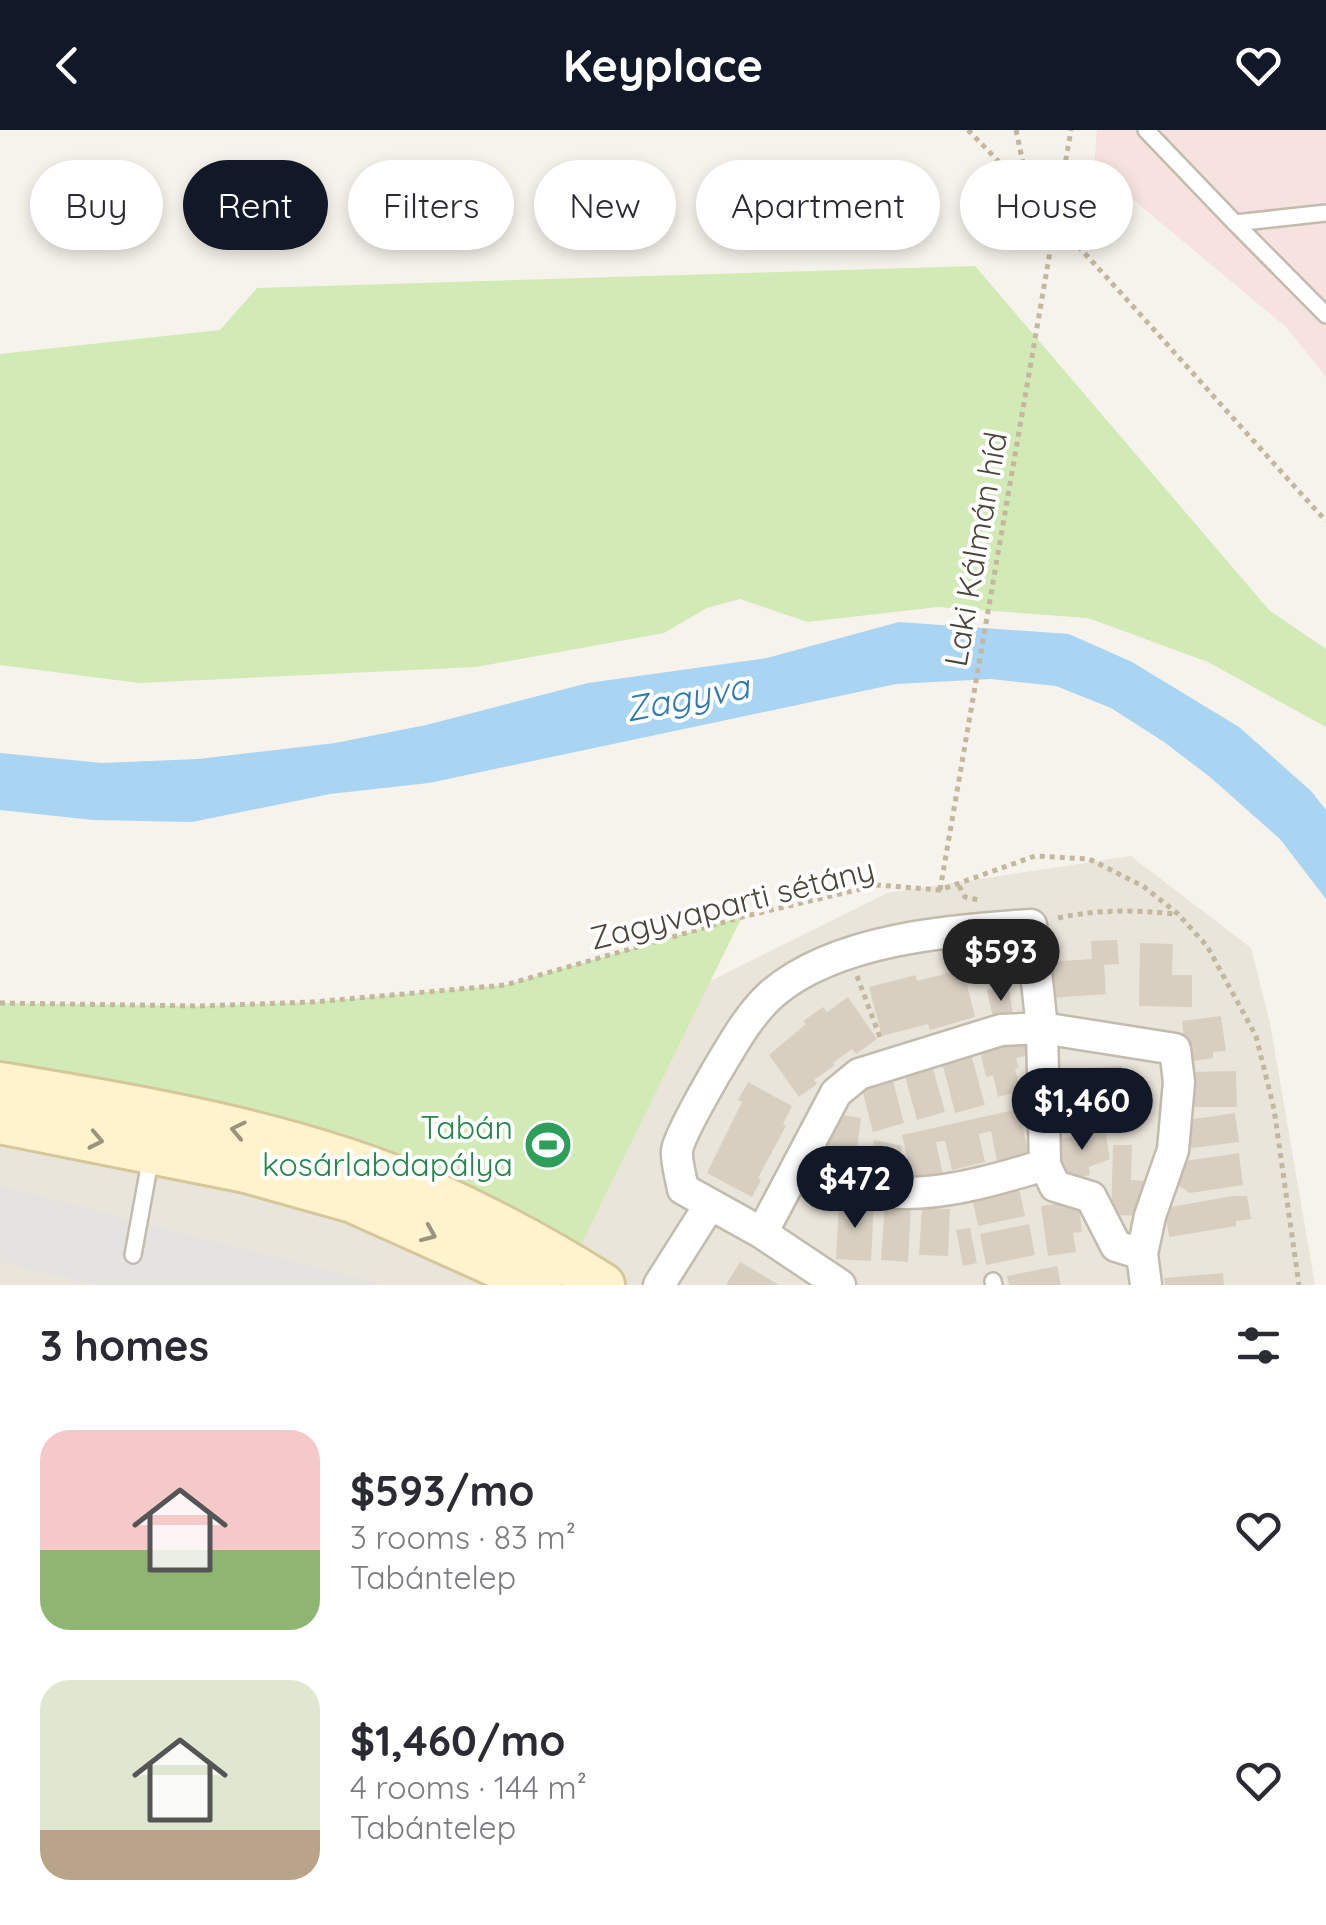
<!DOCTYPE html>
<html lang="en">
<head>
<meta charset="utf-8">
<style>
	body { margin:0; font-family:Quicksand,sans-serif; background:#f7f7f7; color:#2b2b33; height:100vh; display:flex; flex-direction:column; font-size:38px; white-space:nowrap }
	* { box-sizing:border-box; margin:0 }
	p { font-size:32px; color:#7c7c81 }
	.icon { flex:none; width:55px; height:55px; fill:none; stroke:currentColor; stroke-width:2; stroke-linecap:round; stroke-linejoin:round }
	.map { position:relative; height:1155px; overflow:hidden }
	.sheet { display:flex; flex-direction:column; background:#fff; flex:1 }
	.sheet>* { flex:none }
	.banner { position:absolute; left:30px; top:30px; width:1268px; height:90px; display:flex; gap:20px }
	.price { position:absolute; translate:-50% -85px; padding:0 22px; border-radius:35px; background:#111827; color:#fff; font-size:32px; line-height:65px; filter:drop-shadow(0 2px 5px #0008) }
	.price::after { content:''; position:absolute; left:50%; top:60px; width:30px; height:22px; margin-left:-15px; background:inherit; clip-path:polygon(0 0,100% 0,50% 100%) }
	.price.selected { background:#222; color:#fff }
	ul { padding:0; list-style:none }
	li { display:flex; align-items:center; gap:30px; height:250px; padding:0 40px }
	li span { display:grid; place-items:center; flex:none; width:280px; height:200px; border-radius:30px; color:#555 }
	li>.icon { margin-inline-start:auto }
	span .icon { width:120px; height:120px; fill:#fffc; stroke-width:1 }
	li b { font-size:42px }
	h2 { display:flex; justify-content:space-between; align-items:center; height:120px; padding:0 40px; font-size:42px }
	.pill { padding:0 35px; border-radius:45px; background:#fff; box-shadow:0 5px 15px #0003; font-size:35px; line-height:90px }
	.pill.selected { background:#111827; color:#fff }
	header { display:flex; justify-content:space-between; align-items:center; height:130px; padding:0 40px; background:#111827; color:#fff; font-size:45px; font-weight:800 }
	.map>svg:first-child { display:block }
	.residential { fill:#eae5da }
	.medical { fill:#f6e3e0 }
	.green { fill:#d2eab5 }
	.parking { fill:#e5e3e0 }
	.water { fill:#a9d4f2 }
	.building { fill:#d8cfc1 }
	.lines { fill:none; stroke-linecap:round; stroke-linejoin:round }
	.lane-casing { stroke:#c2bbae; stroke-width:20 }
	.street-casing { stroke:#c2bbae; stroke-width:35 }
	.secondary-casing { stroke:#d6c79b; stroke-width:48 }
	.path { stroke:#c4b79f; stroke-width:5; stroke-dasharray:5 5; stroke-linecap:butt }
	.lane { stroke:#fff; stroke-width:15 }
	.street { stroke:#fff; stroke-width:30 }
	.secondary { stroke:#fff3cd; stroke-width:42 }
	.oneway { stroke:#9c937c }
	.labels { text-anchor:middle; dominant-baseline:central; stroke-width:8; stroke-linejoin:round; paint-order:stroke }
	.street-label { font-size:32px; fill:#4b4439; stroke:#fff }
	.leisure-label { font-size:32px; fill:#27864d; stroke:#fff; text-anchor:end }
	.water-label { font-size:35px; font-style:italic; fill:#2e7ab2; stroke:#fff }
</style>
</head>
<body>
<header><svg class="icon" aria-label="back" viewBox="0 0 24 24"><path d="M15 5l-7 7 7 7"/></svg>Keyplace<svg class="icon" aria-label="heart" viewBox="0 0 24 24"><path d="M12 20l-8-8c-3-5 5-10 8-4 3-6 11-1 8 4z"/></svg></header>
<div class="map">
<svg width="1326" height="1155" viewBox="0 0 1326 1155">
	<rect width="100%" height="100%" fill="#f6f3ec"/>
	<path class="residential" d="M1131 726 1251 818 1270 893 1315 1155H0V932L544 934 887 763Z"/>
	<path class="medical" d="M1097 0H1326V247L1287 198 1094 37Z"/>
	<path class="green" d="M975 136 1269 480 1326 519V597L1208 532 1088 488 938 477 807 492 740 469 707 478 664 503 476 537 139 553 0 535V224L220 200 257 158Z
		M742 787 571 1135 0 954V873L200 876 313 872 505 855Z"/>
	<path class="parking" d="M0 1055 150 1095 385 1155H97L0 1132Z"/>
	<path class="water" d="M899 492 1069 504 1132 532 1239 597 1311 661 1326 680V769L1280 709 1210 647 1164 612 1111 578 1056 556 991 549 896 554 429 653 330 664 192 692 93 690 0 680V623L102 633 198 629 335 613 426 595 588 553 767 528Z"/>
	<path class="building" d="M999 810 1004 837 986 840 980 814Z
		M1117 810 1119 834 1104 835 1106 864 1050 868 1048 832 1092 829 1091 811Z
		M1140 813 1173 814 1172 845H1192V877L1139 876Z
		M963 839 975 887 930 900 928 894 882 906 869 857 916 845 917 851Z
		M1008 856 1014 888 994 892 987 860Z
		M848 867 877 909 856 924 852 919 833 933 835 935 814 950 817 954 799 967 769 925 806 894 803 891 823 877 827 882Z
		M1221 886 1226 921 1213 922V928L1187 932 1182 891Z
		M1013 913 1014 916 1026 913 1028 925 1016 928 1019 938 1015 939 1021 961 998 967 993 945 986 947 980 921Z
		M971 924 985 975 955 983 942 932Z
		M932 935 945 982 917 990 904 942Z
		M1122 936 1123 941H1130L1132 971 1125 972V980L1090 983 1087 938Z
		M1077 940 1083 988 1055 991 1049 943Z
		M1236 941 1237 977H1184L1183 942Z
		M892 947 904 993 873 1002 861 955Z
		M748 952 792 976 783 994 786 996 758 1048 761 1050 752 1067 707 1043 742 972 738 970Z
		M1018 979 1029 1024 997 1031 991 1001 979 1004 985 1032 952 1040 945 1011 936 1012 944 1050 914 1057 902 1005Z
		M830 983 861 988 854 1042 823 1038Z
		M1235 983 1239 1012 1185 1019 1181 991Z
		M1105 999 1110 1029 1089 1037 1090 1045 1064 1051 1055 1010Z
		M874 1010 902 1016 894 1056 866 1050Z
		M1113 1015H1132L1131 1050 1148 1051 1147 1086 1111 1085Z
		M1239 1023 1243 1055 1190 1063 1175 1053 1172 1033Z
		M1018 1054 1025 1086 978 1096 971 1063Z
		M1232 1066H1247L1251 1089 1236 1091V1096L1169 1107 1165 1078Z
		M839 1071 874 1073 871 1131 836 1129Z
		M1078 1071 1082 1102 1073 1103 1076 1122 1048 1126 1041 1076Z
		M885 1072 911 1074 908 1132 881 1130Z
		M922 1078 950 1079 948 1126 919 1125Z
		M1029 1094 1035 1125 986 1135 980 1104Z
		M970 1098 977 1133 963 1136 956 1100Z
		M740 1132 759 1143 779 1155H726Z
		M1057 1136 1061 1155H1009L1007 1146Z
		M1223 1143 1224 1155H1165L1164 1148Z"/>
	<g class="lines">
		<g class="lane-casing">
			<path id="lane" d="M1146 0 1235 93 1326 83
				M1235 93 1326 185
				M133 1125 151 1026
				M993 1151 994 1155"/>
		</g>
		<g class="street-casing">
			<path id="street" d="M796 1039C893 1078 947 1064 1045 1035
				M762 1103 836 963 859 944 1001 900 1042 898 1175 919 1179 952 1173 1020 1150 1086 1142 1124 1146 1155
				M659 1155 709 1076
				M840 1155 762 1103 683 1059C681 1048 676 1031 677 1020 680 1004 706 960 715 944 732 916 748 885 773 863 837 809 951 800 1031 795L1042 898 1045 1035 1055 1056 1091 1067 1116 1116 1142 1124"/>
		</g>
		<g class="secondary-casing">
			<path id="secondary" d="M0 954C144 978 294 1003 428 1061 488 1088 548 1120 603 1155
				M0 992 246 1041 353 1071 540 1155"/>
		</g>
		<path class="path" d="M968 0C1092 126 1207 261 1326 391
			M1016 0 1026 47 1047 77
			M959 756 965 767 979 770
			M940 760 1071 0
			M1058 788C1099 779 1134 780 1176 784
			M857 846 881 910
			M0 873 200 876 313 872 505 855 742 787 878 755 940 760 1035 726 1089 729 1143 756 1178 784 1207 816 1256 906 1274 979 1299 1155"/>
		<use href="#lane" class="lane"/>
		<use href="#street" class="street"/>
		<use href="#secondary" class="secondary"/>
	</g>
	<defs><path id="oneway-chevron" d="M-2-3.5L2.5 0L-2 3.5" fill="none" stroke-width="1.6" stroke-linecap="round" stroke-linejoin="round" transform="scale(2.5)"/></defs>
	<g class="oneway">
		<use href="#oneway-chevron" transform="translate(238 1000) rotate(-168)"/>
		<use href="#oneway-chevron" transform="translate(96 1010) rotate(11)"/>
		<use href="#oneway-chevron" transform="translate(429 1104) rotate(23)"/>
	</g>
	<defs>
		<g id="stadium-disc" transform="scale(2.5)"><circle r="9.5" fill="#2e9e5b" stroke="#fff"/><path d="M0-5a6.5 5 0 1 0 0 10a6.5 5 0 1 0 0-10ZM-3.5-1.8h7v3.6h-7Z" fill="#fff"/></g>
	</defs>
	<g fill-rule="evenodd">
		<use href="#stadium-disc" x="548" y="1015"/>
	</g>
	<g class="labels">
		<g class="street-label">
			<text transform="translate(975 419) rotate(-80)">Laki Kálmán híd</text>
			<text transform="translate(732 773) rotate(-14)">Zagyvaparti sétány</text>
		</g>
		<g class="leisure-label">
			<text x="513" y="997">Tabán<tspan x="513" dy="37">kosárlabdapálya</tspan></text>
		</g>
		<g class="water-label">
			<text transform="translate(687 567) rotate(-11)">Zagyva</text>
		</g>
	</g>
</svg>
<b class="price selected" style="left:1001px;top:874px">$593</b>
<b class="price" style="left:1082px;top:1023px">$1,460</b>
<b class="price" style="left:855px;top:1101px">$472</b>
<div class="banner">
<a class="pill">Buy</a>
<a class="pill selected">Rent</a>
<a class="pill">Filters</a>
<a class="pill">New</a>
<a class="pill">Apartment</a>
<a class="pill">House</a>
</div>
</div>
<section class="sheet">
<h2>3 homes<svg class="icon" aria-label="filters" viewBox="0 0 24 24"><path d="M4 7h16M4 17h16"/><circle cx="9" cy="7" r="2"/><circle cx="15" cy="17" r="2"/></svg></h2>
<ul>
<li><span style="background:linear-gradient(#f6c9c9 60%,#8fb573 0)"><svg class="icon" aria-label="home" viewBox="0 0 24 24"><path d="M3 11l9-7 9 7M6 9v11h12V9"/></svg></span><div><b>$593/mo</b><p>3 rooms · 83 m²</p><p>Tabántelep</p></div><svg class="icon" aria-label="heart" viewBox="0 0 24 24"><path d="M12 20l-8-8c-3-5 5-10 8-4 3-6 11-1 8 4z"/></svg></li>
<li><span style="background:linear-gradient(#dfe7d0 75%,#b9a48a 0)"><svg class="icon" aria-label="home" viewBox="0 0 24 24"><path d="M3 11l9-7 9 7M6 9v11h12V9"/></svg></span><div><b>$1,460/mo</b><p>4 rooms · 144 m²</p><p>Tabántelep</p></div><svg class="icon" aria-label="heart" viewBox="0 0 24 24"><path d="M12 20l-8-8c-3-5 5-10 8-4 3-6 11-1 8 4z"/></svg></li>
</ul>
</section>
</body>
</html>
